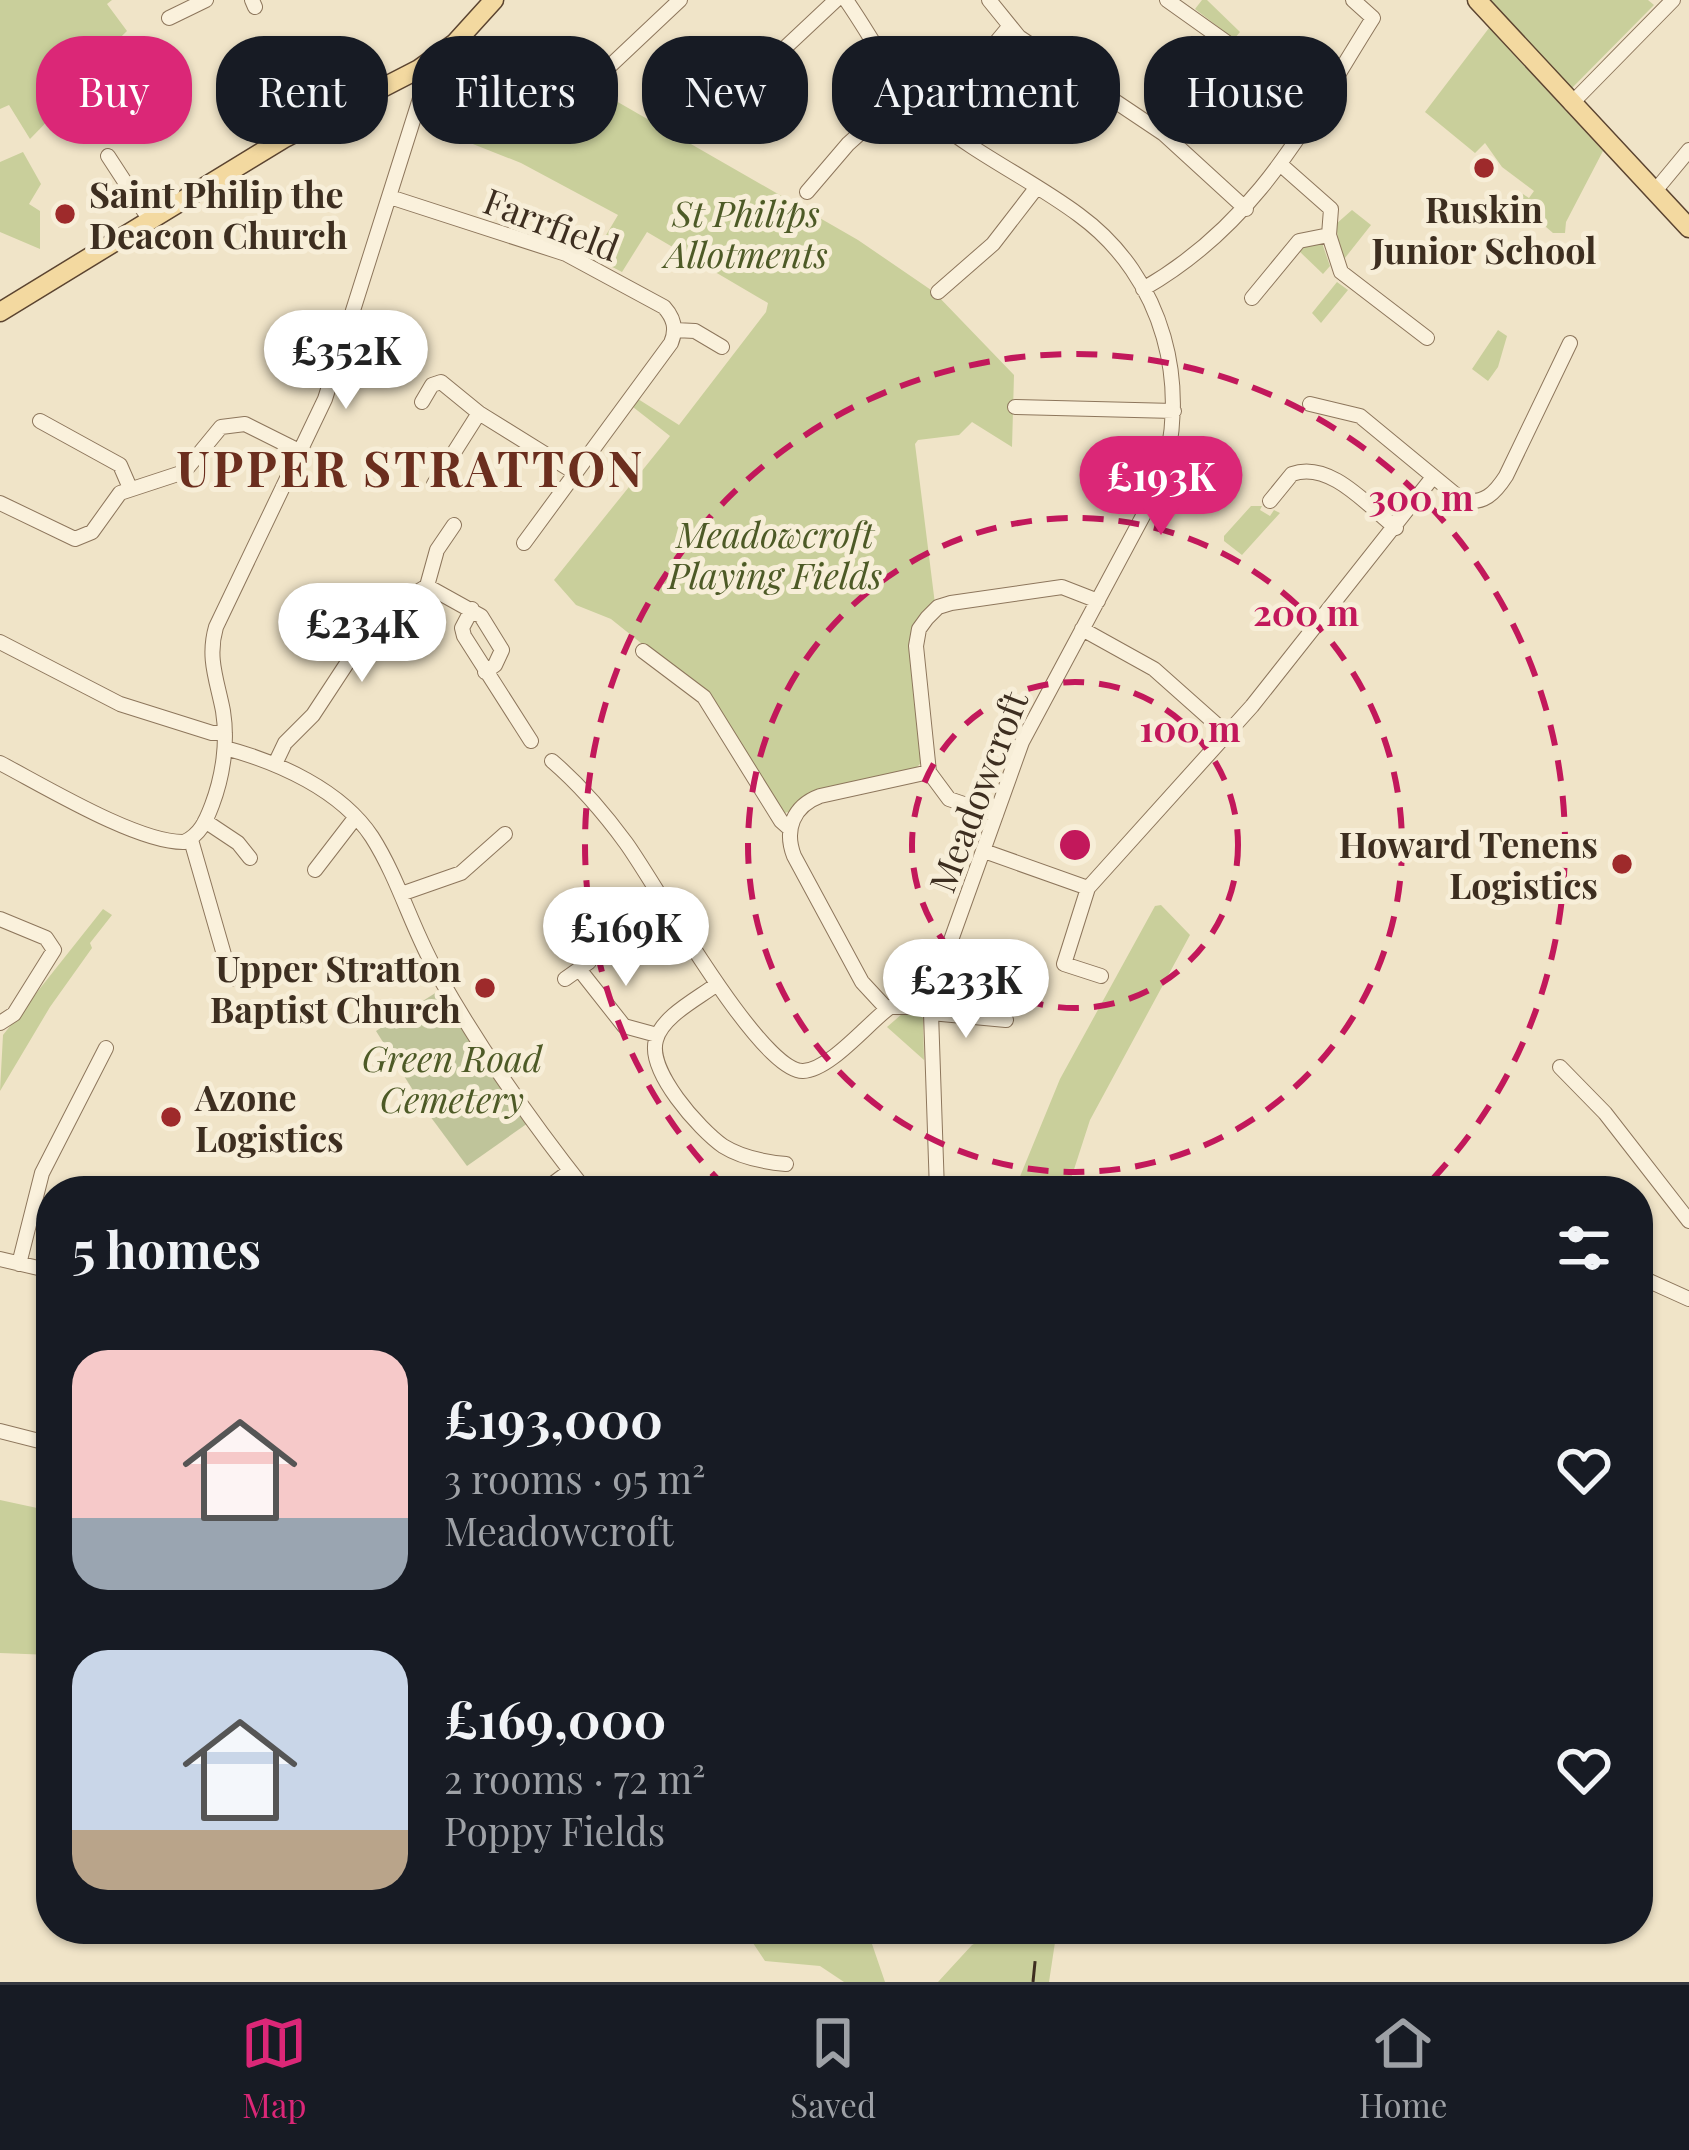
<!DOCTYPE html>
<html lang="en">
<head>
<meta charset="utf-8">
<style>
	body { margin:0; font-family:"Playfair Display",serif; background:#20242c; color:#f1f3f6; height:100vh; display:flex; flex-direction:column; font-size:45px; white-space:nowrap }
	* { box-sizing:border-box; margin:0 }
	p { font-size:39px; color:#9ea1a6 }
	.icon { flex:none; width:66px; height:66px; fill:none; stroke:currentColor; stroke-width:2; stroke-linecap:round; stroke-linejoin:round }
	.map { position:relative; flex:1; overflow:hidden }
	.side { position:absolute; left:36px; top:1176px; width:1617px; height:768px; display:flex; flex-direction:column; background:#171b24; border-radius:48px; box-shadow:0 3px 9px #0004 }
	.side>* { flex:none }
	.hud { position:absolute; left:36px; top:36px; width:1617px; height:108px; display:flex; gap:24px }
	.price { position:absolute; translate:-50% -102px; padding:0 27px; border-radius:42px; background:#fff; color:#222; font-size:39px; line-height:78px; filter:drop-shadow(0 3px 6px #0008) }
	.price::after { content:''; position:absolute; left:50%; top:72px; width:36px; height:27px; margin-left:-18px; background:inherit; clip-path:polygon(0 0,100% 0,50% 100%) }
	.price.on { background:#db2777; color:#fff }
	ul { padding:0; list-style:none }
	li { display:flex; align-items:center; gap:36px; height:300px; padding:0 36px }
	li span { display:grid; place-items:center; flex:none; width:336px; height:240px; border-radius:36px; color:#555 }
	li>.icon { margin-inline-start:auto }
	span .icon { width:144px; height:144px; fill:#fffc; stroke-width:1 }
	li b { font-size:51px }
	h2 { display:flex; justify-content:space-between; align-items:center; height:144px; padding:0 36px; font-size:51px }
	.tag { padding:0 42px; border-radius:48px; background:#171b24; box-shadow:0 3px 9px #0004; font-size:42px; line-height:108px }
	.tag.on { background:#db2777; color:#fff }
	.tab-bar { display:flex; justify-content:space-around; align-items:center; height:168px; border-top:3px solid #363941; background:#171b24; font-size:33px; color:#9ea1a6 }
	.tab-bar a { display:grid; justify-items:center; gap:6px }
	.tab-bar .on { color:#db2777 }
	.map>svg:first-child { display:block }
	.green { fill:#c9cf9b }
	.cemetery { fill:#bfc49a }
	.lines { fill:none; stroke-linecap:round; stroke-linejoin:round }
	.minor-casing { stroke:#8d765c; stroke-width:16 }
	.major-casing { stroke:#5b4430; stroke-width:21 }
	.minor { stroke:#faf1dc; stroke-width:14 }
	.major { stroke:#f3d9a0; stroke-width:18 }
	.rail { stroke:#3d2e20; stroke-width:3; stroke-dasharray:21 21; stroke-linecap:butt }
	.ring { fill:none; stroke:#c2185b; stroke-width:6; stroke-dasharray:21 15 }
	.poi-dot { fill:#9e2a2b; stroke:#f7eed8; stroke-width:4.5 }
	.labels { text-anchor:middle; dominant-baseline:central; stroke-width:10; stroke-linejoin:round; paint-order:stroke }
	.poi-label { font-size:36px; font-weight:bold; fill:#3d2e20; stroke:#f7eed8; text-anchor:start }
	.park-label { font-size:36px; font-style:italic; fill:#4d5a26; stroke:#f7eed8 }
	.street-label { font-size:36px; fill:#3d2e20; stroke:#f7eed8 }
	.district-label { font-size:48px; font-weight:bold; letter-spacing:3px; fill:#6b2e1e; stroke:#f7eed8 }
	.centre { fill:#c2185b; stroke:#f7eed8; stroke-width:6 }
	.ring-label { font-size:36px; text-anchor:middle; font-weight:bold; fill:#c2185b; stroke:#f7eed8; stroke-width:10; stroke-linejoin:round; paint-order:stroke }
</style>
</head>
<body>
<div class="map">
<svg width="1689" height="1982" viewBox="0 0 1689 1982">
	<rect width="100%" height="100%" fill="#f0e4c8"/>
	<path class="green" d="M0 0H112L107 4 127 31C91 64 65 105 30 139L9 105 0 109Z
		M1202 0H1207L1240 32 1234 39 1195 9Z
		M1481 0H1648L1654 5 1570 90Z
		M1489 28 1603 151 1566 222 1565 233H1553L1517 202 1523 194 1529 198 1534 191 1502 167 1485 143 1475 153 1425 112Z
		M471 44 565 77 616 101 858 240 934 292 1014 375 1012 447 972 422 959 435 918 440 915 444 935 604 919 621 922 762 914 770 782 814 707 696 611 619 576 605 554 580 670 436 633 407 638 399 679 425 766 312 768 303 647 232 622 272 593 257 618 215 521 163 425 125 443 78Z
		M23 152 41 184 29 204 40 211V249L0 232V162Z
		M1352 210 1371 225 1341 263 1336 224Z
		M1322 243 1330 266 1323 274 1299 251 1304 245Z
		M1337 282 1348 290 1321 323 1312 313Z
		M1498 330 1507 336 1498 367 1488 381 1472 369Z
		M1251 506H1262L1260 510 1270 516 1274 510 1280 513 1242 555 1224 541V536Z
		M1161 905 1190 935 1090 1120 1067 1191H1014L1060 1079 1155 906Z
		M103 909 112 915 90 943 92 948 50 1007 0 1091 3 1035Z
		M917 1013 923 1018 924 1060 887 1027 902 1014Z
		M0 1500 51 1511V1655L0 1653Z
		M700 1929H855L872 1944 885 1982H844L820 1966 765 1961 751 1940C729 1939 716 1952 700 1929Z
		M1003 1929H1057L1049 1982H938L972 1945Z"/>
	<path class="cemetery" d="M440 990 528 1123 467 1166 424 1108 376 1031Z"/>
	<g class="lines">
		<g class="minor-casing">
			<path id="minor" d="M252 0 255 7
				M846 0C874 40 896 87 933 118 977 155 1032 180 1079 215 1164 277 1193 388 1159 486L1022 742 936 982 931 1013 937 1191
				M989 0 1019 37 1164 134 1246 209
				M1167 0 1250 59 1312 114
				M169 18 206 0
				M611 65 680 0
				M1571 104 1673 0
				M933 118 1008 28
				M719 127 772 60 836 0
				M108 156 151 222
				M1280 164 1331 209 1329 235 1341 272 1427 338
				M1655 191 1689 150
				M807 192 848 144 907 91
				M390 197 566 254 664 307C674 318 677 329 671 343L524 543
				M1143 289C1258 223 1305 126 1373 18L1353 0
				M938 292 993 244 1037 187
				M1252 298 1299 241 1329 235
				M675 330 695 331 722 347
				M422 402 432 385 441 382 479 413 574 472
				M1310 404 1360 416 1462 500C1484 505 1495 493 1506 476L1570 343
				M1015 407 1174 411
				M40 421 120 465 130 488
				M434 484 479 413
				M1270 501 1292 474C1330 460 1368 506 1396 528
				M0 503 75 539 92 532 120 493 184 472 221 427 245 424 299 451
				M427 586 481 616 502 650 495 665 485 672
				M427 586 437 550 454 525
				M472 609 462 628 464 636 531 741
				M1082 629 1154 669 1226 733
				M0 642 120 704 212 733H225
				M643 651 704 697 781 821 790 829
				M225 748C278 762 341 790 372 837 400 881 413 933 440 978 482 1052 533 1124 586 1191
				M552 761C580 785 604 813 626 843 654 881 760 1072 803 1071 830 1070 868 1023 890 1007H931
				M0 763C44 786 138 843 184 842 200 835 206 821 212 805 223 776 228 742 223 711 217 680 207 658 216 627L325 399 423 89 419 69
				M275 764 285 743 313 715 357 648 396 623 419 591 427 586
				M929 772 916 646 919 629 927 618 938 607 951 603 1062 587 1098 601
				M205 821 238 843 250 858
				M191 840 231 979
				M984 851 1088 888 1252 706 1433 477
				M315 870 355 818
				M1088 888 1064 964 1101 976
				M401 894 461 873 505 834
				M0 919 46 938 54 950 14 1014 0 1023
				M579 969 624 1026 657 1035
				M565 979 589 962
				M717 984C699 998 662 1016 656 1040 647 1071 699 1129 723 1146 742 1158 764 1162 786 1164
				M887 1009 862 982 794 856C784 830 793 806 820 796L929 772 949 799 996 815
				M931 1013 1006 1020
				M1560 1067 1605 1113 1689 1221
				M543 1191 570 1171
				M0 1259 51 1271
				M19 1264 42 1173 106 1048
				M1638 1276 1689 1299
				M0 1431 51 1444"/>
		</g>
		<g class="major-casing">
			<path id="major" d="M1477 0 1689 228
				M0 312 283 139 419 69 455 43 494 0"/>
		</g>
		<use href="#minor" class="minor"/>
		<use href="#major" class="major"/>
		<path class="rail" d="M1033 1982 1036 1952"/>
	</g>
	<g class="ring">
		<circle cx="1075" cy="845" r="163"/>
		<circle cx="1075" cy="845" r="327"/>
		<path d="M726 1188A490 490 0 1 1 1424 1188"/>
	</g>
	<g class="poi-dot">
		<circle cx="1484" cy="168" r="12"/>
		<circle cx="65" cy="214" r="12"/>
		<circle cx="1622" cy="864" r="12"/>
		<circle cx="485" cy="988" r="12"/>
		<circle cx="171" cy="1117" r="12"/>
	</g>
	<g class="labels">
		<g class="poi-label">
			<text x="89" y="193">Saint Philip the<tspan x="89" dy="41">Deacon Church</tspan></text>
			<text x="1484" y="208" text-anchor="middle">Ruskin<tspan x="1484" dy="41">Junior School</tspan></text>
			<text x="1598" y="843" text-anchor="end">Howard Tenens<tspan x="1598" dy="41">Logistics</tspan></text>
			<text x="461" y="967" text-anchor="end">Upper Stratton<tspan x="461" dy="41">Baptist Church</tspan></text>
			<text x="195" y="1096">Azone<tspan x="195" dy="41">Logistics</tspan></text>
		</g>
		<g class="park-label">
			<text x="746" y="212">St Philips<tspan x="746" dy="41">Allotments</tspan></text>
			<text x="775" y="533">Meadowcroft<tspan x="775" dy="41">Playing Fields</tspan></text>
			<text x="452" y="1057">Green Road<tspan x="452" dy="41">Cemetery</tspan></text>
		</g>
		<g class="street-label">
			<text transform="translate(552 223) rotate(21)">Farrfield</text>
			<text transform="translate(977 791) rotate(-69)">Meadowcroft</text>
		</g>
		<g class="district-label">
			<text x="411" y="467">UPPER STRATTON</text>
		</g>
	</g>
	<circle cx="1075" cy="845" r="18" class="centre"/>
	<g class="ring-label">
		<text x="1421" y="511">300 m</text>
		<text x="1306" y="626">200 m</text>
		<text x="1190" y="742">100 m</text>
	</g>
</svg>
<b class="price" style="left:346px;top:412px">£352K</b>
<b class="price on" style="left:1161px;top:538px">£193K</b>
<b class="price" style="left:362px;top:685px">£234K</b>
<b class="price" style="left:626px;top:989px">£169K</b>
<b class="price" style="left:966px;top:1041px">£233K</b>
<div class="hud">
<a class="tag on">Buy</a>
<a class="tag">Rent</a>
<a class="tag">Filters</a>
<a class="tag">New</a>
<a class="tag">Apartment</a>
<a class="tag">House</a>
</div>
<section class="side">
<h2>5 homes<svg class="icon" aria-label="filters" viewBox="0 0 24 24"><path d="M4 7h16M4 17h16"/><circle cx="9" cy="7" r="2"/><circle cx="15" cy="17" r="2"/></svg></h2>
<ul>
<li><span style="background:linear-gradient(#f6c9c9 70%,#9aa5b1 0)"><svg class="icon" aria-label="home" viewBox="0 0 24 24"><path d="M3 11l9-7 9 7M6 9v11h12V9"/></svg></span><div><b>£193,000</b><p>3 rooms · 95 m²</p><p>Meadowcroft</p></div><svg class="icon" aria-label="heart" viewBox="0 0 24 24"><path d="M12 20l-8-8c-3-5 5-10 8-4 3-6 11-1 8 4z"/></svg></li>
<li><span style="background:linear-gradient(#c9d6e8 75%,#b9a48a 0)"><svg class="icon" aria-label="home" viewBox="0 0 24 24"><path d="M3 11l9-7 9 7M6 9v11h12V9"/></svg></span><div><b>£169,000</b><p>2 rooms · 72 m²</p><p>Poppy Fields</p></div><svg class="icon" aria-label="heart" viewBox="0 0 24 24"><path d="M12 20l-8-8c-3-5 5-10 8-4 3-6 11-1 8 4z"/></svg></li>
</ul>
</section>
</div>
<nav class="tab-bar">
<a class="on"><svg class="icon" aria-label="map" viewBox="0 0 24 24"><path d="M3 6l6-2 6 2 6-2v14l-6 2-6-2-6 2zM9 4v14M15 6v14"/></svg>Map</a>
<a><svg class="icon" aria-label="saved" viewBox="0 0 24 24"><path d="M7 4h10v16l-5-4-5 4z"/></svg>Saved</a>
<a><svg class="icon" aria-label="home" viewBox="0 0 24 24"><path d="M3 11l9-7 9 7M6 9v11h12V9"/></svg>Home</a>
</nav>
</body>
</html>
